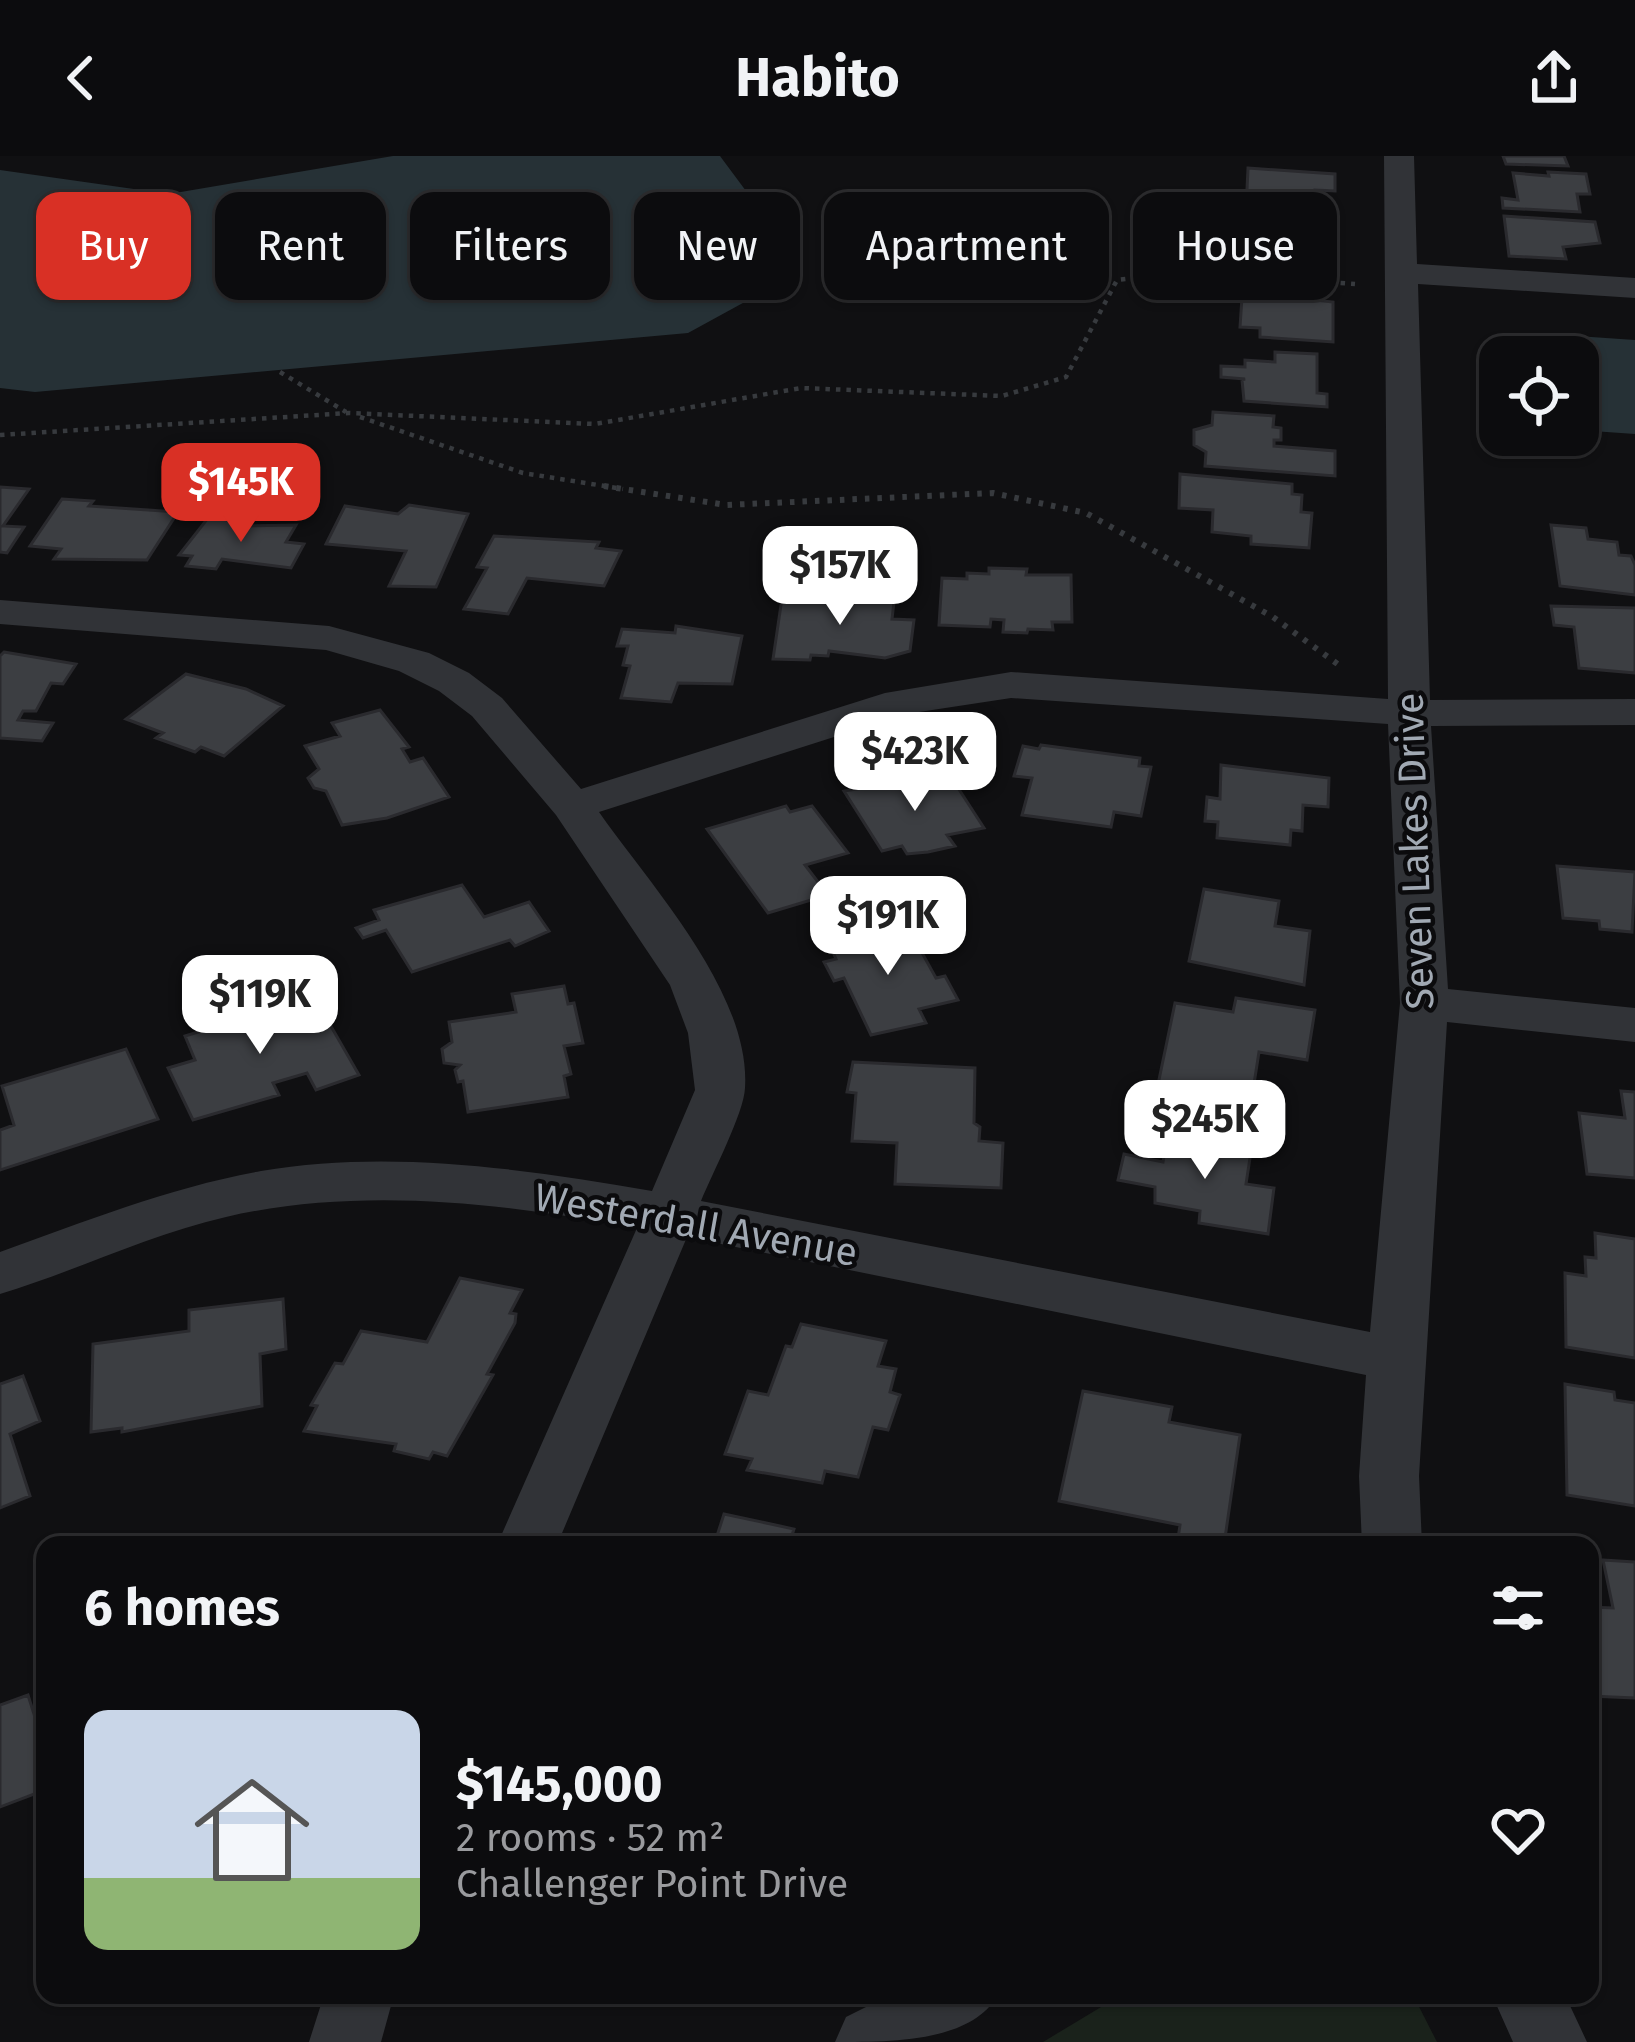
<!DOCTYPE html>
<html lang="en">
<head>
<meta charset="utf-8">
<style>
	body { margin:0; font-family:"Fira Sans",sans-serif; background:#1a1a1c; color:#f1f3f6; height:100vh; display:flex; flex-direction:column; font-size:45px; white-space:nowrap }
	* { box-sizing:border-box; margin:0 }
	p { font-size:39px; color:#9a9b9e }
	.icon { flex:none; width:66px; height:66px; fill:none; stroke:currentColor; stroke-width:2; stroke-linecap:round; stroke-linejoin:round }
	.map { position:relative; flex:1; overflow:hidden }
	.panel { position:absolute; left:36px; top:1380px; width:1563px; height:468px; display:flex; flex-direction:column; background:#0c0c0e; border-radius:24px; box-shadow:0 3px 9px #0004,0 0 0 3px #2c2c2e }
	.panel>* { flex:none }
	.banner { position:absolute; left:36px; top:36px; width:1563px; height:108px; display:flex; gap:24px }
	.buttons { position:absolute; left:1479px; top:180px; display:grid; gap:24px }
	.buttons a { display:grid; place-items:center; width:120px; height:120px; border-radius:24px; background:#0c0c0e; box-shadow:0 3px 9px #0004,0 0 0 3px #2c2c2e; font-size:60px }
	.price { position:absolute; translate:-50% -102px; padding:0 27px; border-radius:24px; background:#fff; color:#222; font-size:39px; line-height:78px; filter:drop-shadow(0 3px 6px #0008) }
	.price::after { content:''; position:absolute; left:50%; top:72px; width:36px; height:27px; margin-left:-18px; background:inherit; clip-path:polygon(0 0,100% 0,50% 100%) }
	.price.active { background:#d93025; color:#fff }
	ul { padding:0; list-style:none }
	li { display:flex; align-items:center; gap:36px; height:300px; padding:0 48px }
	li span { display:grid; place-items:center; flex:none; width:336px; height:240px; border-radius:24px; color:#555 }
	li>.icon { margin-inline-start:auto }
	span .icon { width:144px; height:144px; fill:#fffc; stroke-width:1 }
	li b { font-size:51px }
	h2 { display:flex; justify-content:space-between; align-items:center; height:144px; padding:0 48px; font-size:51px }
	.pill { padding:0 42px; border-radius:24px; background:#0c0c0e; box-shadow:0 3px 9px #0004,0 0 0 3px #2c2c2e; font-size:42px; line-height:108px }
	.pill.active { background:#d93025; color:#fff }
	header { display:flex; justify-content:space-between; align-items:center; height:156px; padding:0 48px; background:#0c0c0e; font-size:54px; font-weight:700 }
	.map>svg:first-child { display:block }
	.green { fill:#1a221b }
	.water { fill:#263136 }
	.building { fill:#3c3e42; stroke:#2a2a2e; stroke-width:3 }
	.lines { fill:none; stroke-linecap:round; stroke-linejoin:round }
	.path-far1 { stroke:#373a3e; stroke-width:4.5; stroke-dasharray:4.5 6; stroke-linecap:butt }
	.path { stroke:#373a3e; stroke-width:6; stroke-dasharray:4.5 8; stroke-linecap:butt }
	.minor { fill:#313337; fill-rule:evenodd }
	.labels { text-anchor:middle; dominant-baseline:central; stroke-width:9; stroke-linejoin:round; paint-order:stroke }
	.street-label { font-size:39px; fill:#a1a9b3; stroke:#0b0b0d }
</style>
</head>
<body>
<header><svg class="icon" aria-label="back" viewBox="0 0 24 24"><path d="M15 5l-7 7 7 7"/></svg>Habito<svg class="icon" aria-label="share" viewBox="0 0 24 24"><path d="M12 15V3M7 8l5-5 5 5M5 13v7h14v-7"/></svg></header>
<div class="map">
<svg width="1635" height="1886" viewBox="0 0 1635 1886">
	<rect width="100%" height="100%" fill="#101012"/>
	<path class="green" d="M1121 1839H1413L1437 1886H1043Z"/>
	<path class="water" d="M393 0H720L783 85 752 142 688 177 35 236 0 232V14L169 38Z
		M1533 177 1635 184V278L1578 274V201H1534Z"/>
	<path class="building" d="M1503 0H1564L1568 10 1506 8Z
		M1248 12 1335 18V35L1315 34V45L1299 48V57L1246 54Z
		M1548 16 1586 18 1590 38H1577L1580 56 1503 52 1502 42 1518 44 1513 17 1549 20Z
		M1504 60 1595 66 1600 87 1563 91 1566 103 1509 100Z
		M1258 138 1333 146V186L1260 181V172L1240 171 1242 141 1257 142Z
		M1275 196 1317 198V237L1327 238V251L1244 245 1242 224 1245 223 1221 221V210L1245 211V204L1275 206Z
		M1213 256 1274 260 1273 271 1281 272V284H1274V290L1335 295V320L1205 310 1206 296 1194 289V274L1212 269Z
		M1180 318 1292 328V338L1302 339 1301 356 1312 357 1309 392 1251 388V380L1212 376 1213 354 1179 352Z
		M0 331 29 333 3 370 24 371 7 397 0 396Z
		M62 343 93 345 89 350 178 356 147 404 54 403 61 393 30 390Z
		M409 349 468 358 436 431 389 430 406 395 326 388 345 350 398 358Z
		M208 362 243 365 240 370 296 369 286 386 304 388 291 412 222 403 216 413 186 410 192 400 179 399Z
		M1551 369 1586 372 1588 383 1617 386 1619 399 1631 400 1635 409V439L1560 430Z
		M494 380 599 386 596 392 621 395 604 430 527 422 508 458 464 453 487 412 477 411Z
		M989 412 1027 413 1026 419H1071L1072 466H1052L1053 474 1028 473 1027 477 1003 476 1004 464 991 463 990 471 939 469 942 422 967 423V417L989 418Z
		M817 437 894 446 892 463 914 464 910 495 885 502 829 495 828 500 811 499 810 504 773 503 782 442 815 444Z
		M1551 450 1635 452V517L1579 512 1574 471 1554 469Z
		M676 470 742 480 732 528 678 527 671 546 621 542 630 510 623 509 628 490H617L622 473 675 477Z
		M4 496 76 508 63 528 51 527 36 555H23L18 564 53 567 42 585 0 582V500Z
		M186 518 246 533 283 550 224 600 201 591 195 596 156 582 163 577 126 563Z
		M380 554 409 591 402 593 410 606 423 602 449 641 387 662 342 669 326 635 314 632 308 622 319 613 305 590 340 580 332 567Z
		M1041 589 1140 602 1139 610 1151 611 1141 660 1114 656 1111 671 1022 659 1032 622 1014 620 1023 590 1039 593Z
		M1221 609 1329 622 1328 651 1303 649 1302 675 1291 674 1290 689 1217 682 1218 666 1205 665 1207 641 1220 643Z
		M949 618 984 672 947 679 955 690 928 696 907 698 902 690 882 695 844 635Z
		M786 650 790 656 812 650 848 697 805 709 828 739 768 757 707 673Z
		M1557 710 1635 716 1632 776 1600 773 1599 765 1563 762Z
		M462 729 484 761 529 746 549 775 515 790 510 784 412 816 386 774 363 782 356 772 379 764 374 754Z
		M1204 733 1279 745 1275 770 1310 775 1304 829 1189 805Z
		M906 768 936 822 945 820 958 844 919 853 926 867 871 879 844 822 834 825 824 806 836 803 828 785Z
		M564 830 568 848 574 847 583 887 564 890 571 918 564 920 568 941 468 956 463 925 458 926 455 914 460 909 444 907 442 893 452 886 449 866 516 856 512 838Z
		M313 839 359 919 316 934 307 917 273 927 279 939 193 964 168 912 195 904 185 880 240 863 236 856 251 851 267 846 271 853Z
		M1236 842 1315 854 1307 904 1259 896 1254 928 1247 927 1243 952 1156 938 1175 847 1233 856Z
		M126 893 158 963 0 1014V974L14 969 2 930Z
		M853 906 975 912 974 967 980 971 979 985 1003 987 1001 1032 895 1028 897 987 852 985 856 937 847 936Z
		M1621 935 1635 936V1022L1587 1018 1579 957 1625 962Z
		M1182 975 1200 978V982L1252 989 1246 1028 1274 1032 1268 1078 1199 1067 1200 1055 1155 1047V1031L1118 1024 1124 998 1163 1006 1168 977 1181 979Z
		M1595 1077 1635 1083V1202L1566 1191 1565 1117 1586 1120 1585 1101 1596 1102Z
		M460 1122 522 1134 510 1157 516 1158 515 1167 487 1218 493 1219 447 1300 433 1296 429 1303 394 1295 396 1288 304 1275 317 1250 311 1249 335 1207 343 1208 361 1175 427 1186Z
		M283 1143 286 1193 260 1198 262 1250 122 1276V1272L91 1276 93 1188 189 1175V1154Z
		M801 1168 886 1185 878 1210 896 1213 890 1236 900 1239 888 1274 873 1271 858 1321 825 1315 822 1327 747 1314 752 1303 725 1298 748 1235 768 1239 786 1190 792 1191Z
		M23 1220 40 1265 10 1278 30 1340 0 1352V1228Z
		M1565 1228 1614 1236 1615 1244 1635 1247V1350L1567 1339Z
		M1083 1235 1172 1251 1169 1266 1240 1279 1224 1389H1177L1180 1369 1059 1345Z
		M724 1358 794 1373 789 1389H708L715 1386Z
		M1603 1404 1635 1406V1542L1590 1540V1451L1613 1452Z
		M28 1539 45 1593V1634L0 1651V1549Z"/>
	<g class="lines">
		<path class="path-far1" d="M280 216 346 256
			M360 261 523 317 623 333
			M0 279 349 257 595 268 801 232 1002 240 1066 221 1117 124 1185 116 1355 128"/>
		<path class="path" d="M604 330 726 349 993 337 1086 357 1273 461 1343 512"/>
		<path class="minor" d="M1384 0H1414L1417 108 1635 122V142L1418 128 1430 544 1635 543V569L1431 570 1448 833 1635 852V886L1447 866 1419 1320 1422 1389H1362L1359 1320 1366 1219 687 1081 557 1389H497L637 1072C503 1047 360 1030 226 1061 148 1079 76 1115 0 1138V1096C86 1065 171 1031 261 1015 390 993 525 1013 652 1035L695 934 688 877 670 829 556 659 472 560 439 535 399 515 326 494 0 468V444L329 470 429 497 469 517 502 542 581 633 885 537 1011 516 1388 543ZM1011 542 1388 568 1400 847 1370 1176 701 1045C712 1018 744 957 745 932 751 837 650 729 599 656L906 558Z
			M324 1839H394L381 1886H309Z
			M890 1839H998C971 1886 893 1886 835 1886L846 1861Z
			M1492 1839H1565L1587 1886H1513Z"/>
	</g>
	<g class="labels">
		<g class="street-label">
			<text transform="translate(1415 695) rotate(-92)">Seven Lakes Drive</text>
			<text transform="translate(696 1069) rotate(10)">Westerdall Avenue</text>
		</g>
	</g>
</svg>
<div class="buttons">
<a><svg class="icon" aria-label="locate" viewBox="0 0 24 24"><circle cx="12" cy="12" r="6"/><path d="M12 2v4M12 18v4M2 12h4M18 12h4"/></svg></a>
</div>
<b class="price active" style="left:241px;top:389px">$145K</b>
<b class="price" style="left:840px;top:472px">$157K</b>
<b class="price" style="left:915px;top:658px">$423K</b>
<b class="price" style="left:888px;top:822px">$191K</b>
<b class="price" style="left:260px;top:901px">$119K</b>
<b class="price" style="left:1205px;top:1026px">$245K</b>
<div class="banner">
<a class="pill active">Buy</a>
<a class="pill">Rent</a>
<a class="pill">Filters</a>
<a class="pill">New</a>
<a class="pill">Apartment</a>
<a class="pill">House</a>
</div>
<section class="panel">
<h2>6 homes<svg class="icon" aria-label="filters" viewBox="0 0 24 24"><path d="M4 7h16M4 17h16"/><circle cx="9" cy="7" r="2"/><circle cx="15" cy="17" r="2"/></svg></h2>
<ul>
<li><span style="background:linear-gradient(#c9d6e8 70%,#8fb573 0)"><svg class="icon" aria-label="home" viewBox="0 0 24 24"><path d="M3 11l9-7 9 7M6 9v11h12V9"/></svg></span><div><b>$145,000</b><p>2 rooms · 52 m²</p><p>Challenger Point Drive</p></div><svg class="icon" aria-label="heart" viewBox="0 0 24 24"><path d="M12 20l-8-8c-3-5 5-10 8-4 3-6 11-1 8 4z"/></svg></li>
</ul>
</section>
</div>
</body>
</html>
